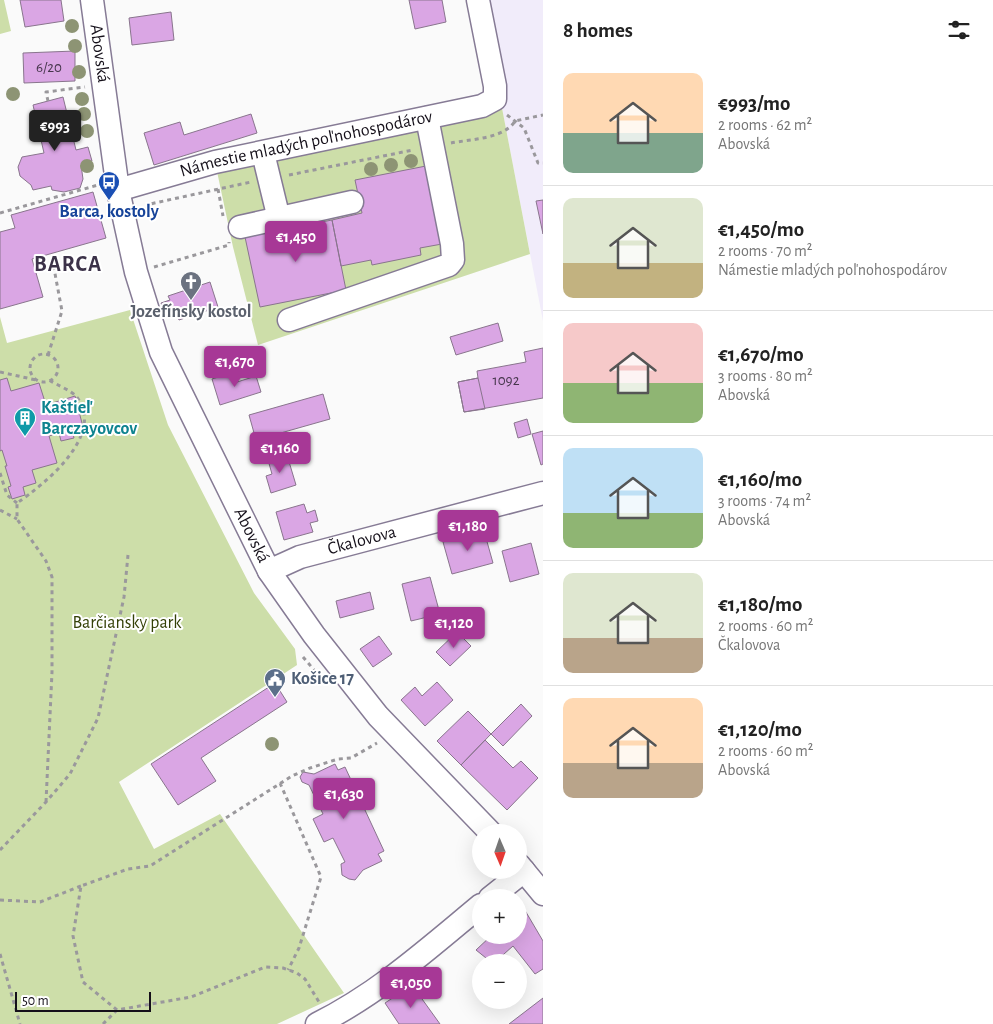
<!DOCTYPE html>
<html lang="en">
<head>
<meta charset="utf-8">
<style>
	body { margin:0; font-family:"Alegreya Sans",sans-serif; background:#f6f6f6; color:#222; height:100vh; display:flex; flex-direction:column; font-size:19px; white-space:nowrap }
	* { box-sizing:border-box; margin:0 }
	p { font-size:16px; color:#767676 }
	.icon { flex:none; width:28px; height:28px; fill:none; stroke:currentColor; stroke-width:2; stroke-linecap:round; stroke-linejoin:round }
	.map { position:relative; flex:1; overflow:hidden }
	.drawer { display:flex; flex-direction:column; background:#fff; width:450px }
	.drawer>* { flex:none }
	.needle { width:32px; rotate:178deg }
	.buttons { position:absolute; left:472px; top:824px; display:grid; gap:10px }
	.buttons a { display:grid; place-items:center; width:55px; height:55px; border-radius:50%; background:#fff; box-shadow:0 5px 20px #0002; font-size:25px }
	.scale { position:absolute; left:15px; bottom:12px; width:136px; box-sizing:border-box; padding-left:5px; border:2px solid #15101a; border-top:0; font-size:14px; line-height:18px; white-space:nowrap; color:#15101a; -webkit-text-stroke:4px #fff; paint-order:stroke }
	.price { position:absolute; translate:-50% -42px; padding:0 11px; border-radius:5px; background:#a73896; color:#fff; font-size:16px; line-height:32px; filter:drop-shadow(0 1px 2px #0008) }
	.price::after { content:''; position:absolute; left:50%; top:30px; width:15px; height:11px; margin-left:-8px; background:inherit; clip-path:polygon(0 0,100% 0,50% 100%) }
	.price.active { background:#222; color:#fff }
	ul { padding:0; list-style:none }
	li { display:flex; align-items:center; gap:15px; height:125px; padding:0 20px }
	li+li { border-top:1px solid #e0e0e0 }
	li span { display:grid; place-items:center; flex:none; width:140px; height:100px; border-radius:10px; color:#555 }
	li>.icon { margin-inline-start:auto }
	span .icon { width:60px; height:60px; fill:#fffc; stroke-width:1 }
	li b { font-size:21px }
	h2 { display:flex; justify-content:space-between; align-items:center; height:60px; padding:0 20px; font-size:21px }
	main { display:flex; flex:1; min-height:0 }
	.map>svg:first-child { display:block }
	.built { fill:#f1ecfa }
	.green { fill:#cddea9 }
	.building { fill:#daa6e4; stroke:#89758d }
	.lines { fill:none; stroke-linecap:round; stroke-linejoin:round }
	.minor-casing { stroke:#867b95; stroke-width:25 }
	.path { stroke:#9a989c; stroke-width:3; stroke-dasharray:4 4; stroke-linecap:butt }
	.minor { stroke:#fff; stroke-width:22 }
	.tree { fill:#8d9474 }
	.labels { text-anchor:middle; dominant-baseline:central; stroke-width:4; stroke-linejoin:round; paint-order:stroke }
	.number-label { font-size:15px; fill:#46364c }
	.street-label { font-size:18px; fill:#15101a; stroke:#fff }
	.transit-label { font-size:18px; font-weight:bold; fill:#164399; stroke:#fff }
	.worship-label { font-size:18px; font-weight:bold; fill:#5b616d; stroke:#fff }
	.culture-label { font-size:18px; font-weight:bold; fill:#0d838f; stroke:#fff; text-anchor:start }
	.park-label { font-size:18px; fill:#344107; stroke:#fff }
	.service-label { font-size:18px; font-weight:bold; fill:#4e5e75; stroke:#fff; text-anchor:start }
	.district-label { font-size:22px; font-weight:bold; letter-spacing:1px; fill:#3c3249; stroke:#fff }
</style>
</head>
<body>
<main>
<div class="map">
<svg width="543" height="1024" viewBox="0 0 543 1024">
	<rect width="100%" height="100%" fill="#fafafa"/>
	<path class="built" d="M478 0H543V321L502 108 495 99Z"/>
	<path class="green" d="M0 0H4L11 31 0 34Z
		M495 99 502 108 530 254 258 345 233 247 215 162Z
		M130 310 168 425 254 593 295 649 297 665 119 782 154 849 220 814 344 993 277 1024H0V317L7 343Z"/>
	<path class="building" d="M20 0H61L64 21 25 27Z
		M409 0H442L446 22 415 29Z
		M171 12 174 40 132 45 129 18Z
		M75 51V81L24 83 23 53Z
		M63 97 76 150 88 147 92 161 81 165 83 179 80 188 64 192 52 190 51 186 33 190 31 185 20 176 18 167 22 157 44 153 33 105Z
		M251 114 257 133 154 165 144 133 180 122 184 135Z
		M426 166 442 244 420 248 421 255 372 265 371 260 341 266 332 220 362 213 355 180Z
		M93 192 106 238 32 259 43 297 0 309V232L15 228 11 215Z
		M543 200V234L536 201Z
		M332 220 346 290 260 307 245 237Z
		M210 282 218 307 179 320 175 309 165 313 161 303 170 300 168 296Z
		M498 323 503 341 456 355 450 337Z
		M543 348V398L464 412 458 382 478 378 477 371 526 362 524 352Z
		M231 373 234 383 256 376 261 392 220 405 212 379Z
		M7 378 11 391 39 383 46 405 75 396 83 427 72 430 74 438 61 441 59 433 49 436 57 463 32 470 36 483 23 487 25 495 12 499 8 487 11 486 5 466H7L2 450 0 451V380Z
		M478 378 485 409 464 412 458 382Z
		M323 394 330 419 256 440 249 415Z
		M527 419 531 434 518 438 514 423Z
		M543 431V464L541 465 532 434Z
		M287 455 296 485 271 493 266 476 272 474 268 460Z
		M304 504 307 513 315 510 318 521 310 523 313 532 284 540 276 512Z
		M484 531 493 563 452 574 443 542Z
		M531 543 539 574 510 582 502 551Z
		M430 577 440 614 411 621 402 584Z
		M370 592 374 609 340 618 336 601Z
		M457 632 471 646 450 666 436 652Z
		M379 636 392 654 373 667 360 649Z
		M437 682 453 700 425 726 401 700 415 687 422 696Z
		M275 683 287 702 201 758 216 781 178 805 151 764Z
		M521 704 532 716 503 746 491 734Z
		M468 711 491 734 461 765 437 741Z
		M485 740 513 768 521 761 538 778 507 810 461 765Z
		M335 764 338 770 345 767 384 851 378 854 382 861 363 870 355 880 349 879 342 875 341 864 345 862 333 838 324 842 313 819 323 814 309 785 302 782 300 777 303 772 314 774Z
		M523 907 543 941V969L535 974 513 946 495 962H491L476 950 492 935H519V911Z
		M412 985 440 1024H399L385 1003Z
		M543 998V1024H509Z"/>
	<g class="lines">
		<g class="minor-casing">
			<g id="minor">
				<path id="s1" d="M92 0 118 190 136 272 161 352 190 411 269 571 314 635 378 716 490 832"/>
				<path d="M263 153 279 219"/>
				<path id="s2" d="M118 190 215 162 482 106 495 99V86L478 0"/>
				<path d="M240 227 352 202"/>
				<path d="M289 320 449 265 453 260 452 244 427 118"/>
				<path id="s3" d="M269 571 300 557 543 493"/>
				<path d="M519 865 543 894"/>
				<path d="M490 898 524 871"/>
				<path d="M317 1024C378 994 429 948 481 905"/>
			</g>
		</g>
		<path class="path" d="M48 101 46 92 85 87
			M507 115 524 128 538 163H543
			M451 143C471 139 504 139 515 121L543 115
			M289 175 413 150
			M218 189 223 216
			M146 209 150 204 251 182
			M0 213 98 185
			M154 267 229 245V242
			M30 368a14 14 0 1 1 28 0a14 14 0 1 1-28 0Z
			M48 355 62 311 53 263
			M0 372 36 380
			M0 473 7 495 17 503
			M0 510 17 519
			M303 657 315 671
			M280 783 321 877 299 948 288 970
			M46 802 52 672V577L46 561 17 519V503C45 484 107 434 76 396 70 390 57 385 49 380
			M0 850 46 802 70 774 98 718 124 597 128 555
			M0 900 40 902 81 886
			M0 954 20 1024
			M117 1010 83 982 73 936 81 886 128 869 150 866 292 776 310 768 338 759 351 758 377 743
			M103 1024 117 1010 191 997 265 967 283 968 297 973 305 979 319 1002"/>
		<use href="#minor" class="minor"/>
	</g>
	<g class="tree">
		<circle cx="72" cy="26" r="7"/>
		<circle cx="75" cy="46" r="7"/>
		<circle cx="79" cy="72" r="7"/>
		<circle cx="13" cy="94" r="7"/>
		<circle cx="82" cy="99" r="7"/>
		<circle cx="84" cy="114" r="7"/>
		<circle cx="87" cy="131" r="7"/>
		<circle cx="411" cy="161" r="7"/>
		<circle cx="391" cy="165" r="7"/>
		<circle cx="87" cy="166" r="7"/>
		<circle cx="371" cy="169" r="7"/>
		<circle cx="272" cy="744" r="7"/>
	</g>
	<defs>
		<g id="bus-pin" transform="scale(1.125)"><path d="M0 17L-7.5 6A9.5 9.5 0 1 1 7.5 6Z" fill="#1a4fb4" stroke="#fff"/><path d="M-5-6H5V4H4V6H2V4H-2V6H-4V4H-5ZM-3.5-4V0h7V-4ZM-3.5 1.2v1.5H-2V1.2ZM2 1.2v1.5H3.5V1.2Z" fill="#fff"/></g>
		<g id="church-pin" transform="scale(1.125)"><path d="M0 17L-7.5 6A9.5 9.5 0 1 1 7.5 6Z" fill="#6b7280" stroke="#fff"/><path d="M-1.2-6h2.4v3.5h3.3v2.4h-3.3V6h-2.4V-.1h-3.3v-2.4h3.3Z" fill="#fff"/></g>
		<g id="building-pin" transform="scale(1.125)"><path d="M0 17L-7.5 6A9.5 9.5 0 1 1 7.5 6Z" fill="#0f9aa8" stroke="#fff"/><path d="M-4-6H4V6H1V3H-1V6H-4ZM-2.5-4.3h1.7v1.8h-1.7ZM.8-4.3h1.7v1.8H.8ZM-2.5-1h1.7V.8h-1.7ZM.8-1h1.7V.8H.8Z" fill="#fff"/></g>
		<g id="civic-pin" transform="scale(1.125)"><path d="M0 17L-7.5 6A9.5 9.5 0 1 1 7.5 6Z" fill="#5c6f8a" stroke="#fff"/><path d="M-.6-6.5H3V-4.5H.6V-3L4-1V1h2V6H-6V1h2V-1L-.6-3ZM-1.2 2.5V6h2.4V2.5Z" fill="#fff"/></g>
	</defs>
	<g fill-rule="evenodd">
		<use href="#bus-pin" x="109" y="182"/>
		<use href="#church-pin" x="191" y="282"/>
		<use href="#building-pin" x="25" y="418"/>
		<use href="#civic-pin" x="275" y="679"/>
	</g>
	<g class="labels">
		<g class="number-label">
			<text x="49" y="67">6/20</text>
			<text x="506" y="380">1092</text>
		</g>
		<g class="street-label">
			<text stroke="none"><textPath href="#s1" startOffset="54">Abovská</textPath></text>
			<text stroke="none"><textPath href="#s2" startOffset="194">Námestie mladých poľnohospodárov</textPath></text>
			<text stroke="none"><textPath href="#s1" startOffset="564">Abovská</textPath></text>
			<text stroke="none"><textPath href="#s3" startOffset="98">Čkalovova</textPath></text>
		</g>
		<g class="transit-label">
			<text x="109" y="212">Barca, kostoly</text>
		</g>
		<g class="worship-label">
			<text x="191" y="312">Jozefínsky kostol</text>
		</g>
		<g class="culture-label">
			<text x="41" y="408">Kaštieľ<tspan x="41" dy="21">Barczayovcov</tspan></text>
		</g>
		<g class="park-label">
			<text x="127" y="623">Barčiansky park</text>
		</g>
		<g class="service-label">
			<text x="291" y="679">Košice 17</text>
		</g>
		<g class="district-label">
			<text x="68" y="264">BARCA</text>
		</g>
	</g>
</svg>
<div class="buttons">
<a><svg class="needle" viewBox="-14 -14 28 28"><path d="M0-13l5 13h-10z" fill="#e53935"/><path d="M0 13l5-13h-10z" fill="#767676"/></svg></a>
<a>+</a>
<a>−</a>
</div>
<div class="scale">50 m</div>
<b class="price active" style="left:55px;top:152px">€993</b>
<b class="price" style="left:296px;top:263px">€1,450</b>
<b class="price" style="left:235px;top:388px">€1,670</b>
<b class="price" style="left:280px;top:474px">€1,160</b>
<b class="price" style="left:468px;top:552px">€1,180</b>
<b class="price" style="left:454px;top:649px">€1,120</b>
<b class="price" style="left:344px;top:820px">€1,630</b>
<b class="price" style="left:411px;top:1009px">€1,050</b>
</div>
<section class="drawer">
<h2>8 homes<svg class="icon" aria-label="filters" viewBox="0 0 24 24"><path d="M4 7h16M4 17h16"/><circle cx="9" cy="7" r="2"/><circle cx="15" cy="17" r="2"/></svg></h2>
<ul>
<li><span style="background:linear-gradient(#ffd9b3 60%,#7fa58c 0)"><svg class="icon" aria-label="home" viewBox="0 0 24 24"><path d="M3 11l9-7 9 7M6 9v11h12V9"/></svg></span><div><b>€993/mo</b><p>2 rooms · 62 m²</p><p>Abovská</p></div></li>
<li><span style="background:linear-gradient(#dfe7d0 65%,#c2b280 0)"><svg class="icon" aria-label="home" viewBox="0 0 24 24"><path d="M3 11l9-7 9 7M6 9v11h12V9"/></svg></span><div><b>€1,450/mo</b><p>2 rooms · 70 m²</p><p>Námestie mladých poľnohospodárov</p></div></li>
<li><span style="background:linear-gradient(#f6c9c9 60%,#8fb573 0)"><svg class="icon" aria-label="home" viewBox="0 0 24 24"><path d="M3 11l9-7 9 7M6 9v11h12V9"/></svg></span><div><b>€1,670/mo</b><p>3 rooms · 80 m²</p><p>Abovská</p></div></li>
<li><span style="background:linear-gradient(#bfe0f5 65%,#8fb573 0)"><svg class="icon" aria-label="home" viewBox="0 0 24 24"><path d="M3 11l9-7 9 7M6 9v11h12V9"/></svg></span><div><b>€1,160/mo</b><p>3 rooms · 74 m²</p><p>Abovská</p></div></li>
<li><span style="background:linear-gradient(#dfe7d0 65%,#b9a48a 0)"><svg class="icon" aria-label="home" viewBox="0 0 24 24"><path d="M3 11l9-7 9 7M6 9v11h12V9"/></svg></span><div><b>€1,180/mo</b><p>2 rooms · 60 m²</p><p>Čkalovova</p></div></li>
<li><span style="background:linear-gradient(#ffd9b3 65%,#b9a48a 0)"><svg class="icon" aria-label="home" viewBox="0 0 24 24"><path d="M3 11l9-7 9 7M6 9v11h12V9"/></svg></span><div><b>€1,120/mo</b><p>2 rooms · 60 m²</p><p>Abovská</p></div></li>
</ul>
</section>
</main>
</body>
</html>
